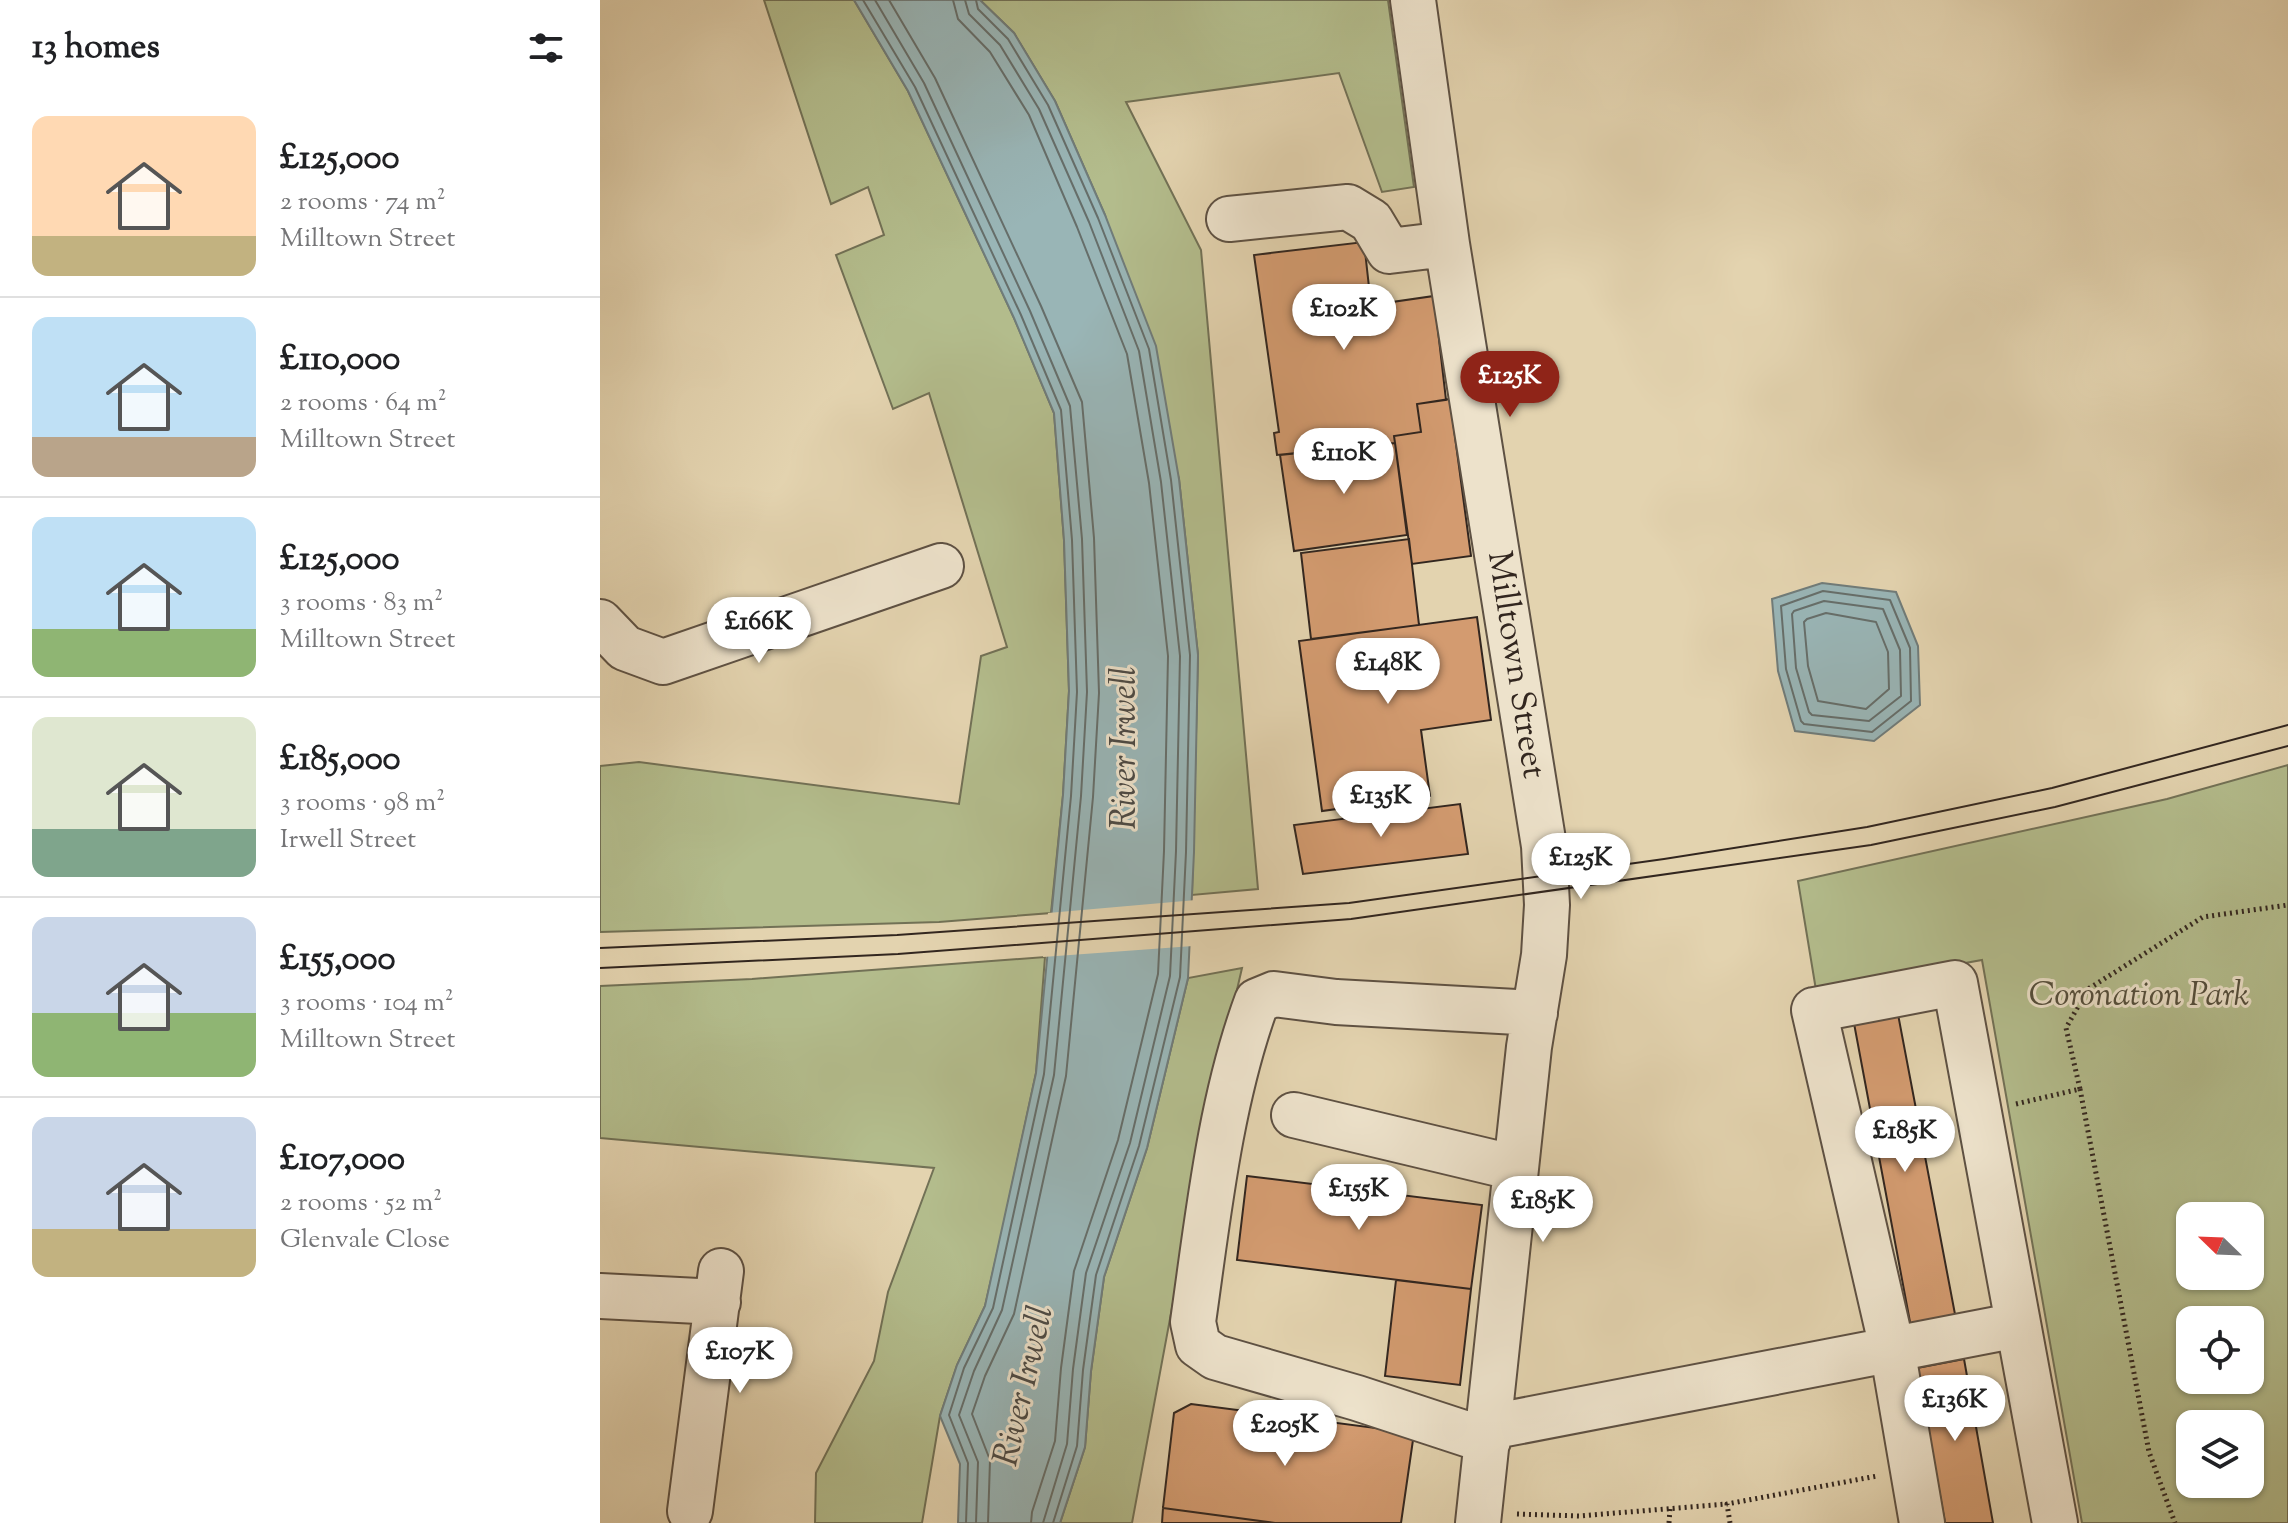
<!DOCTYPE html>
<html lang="en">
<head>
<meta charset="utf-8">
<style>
	body { margin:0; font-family:"Sorts Mill Goudy",serif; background:#f6f6f6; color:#202124; height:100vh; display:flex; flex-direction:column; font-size:30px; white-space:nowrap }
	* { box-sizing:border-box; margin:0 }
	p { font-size:26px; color:#757577 }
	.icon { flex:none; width:44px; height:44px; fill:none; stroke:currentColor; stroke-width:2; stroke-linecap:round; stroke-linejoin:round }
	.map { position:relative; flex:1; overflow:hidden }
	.panel { display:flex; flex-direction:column; background:#fff; width:600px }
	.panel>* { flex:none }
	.needle { width:52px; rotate:293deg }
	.controls { position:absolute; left:1576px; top:1202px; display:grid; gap:16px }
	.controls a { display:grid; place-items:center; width:88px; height:88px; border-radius:16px; background:#fff; box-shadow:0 2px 6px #0004; font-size:40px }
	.price { position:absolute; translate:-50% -68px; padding:0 18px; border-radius:28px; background:#fff; color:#222; font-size:26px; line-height:52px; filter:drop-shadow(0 2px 4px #0008) }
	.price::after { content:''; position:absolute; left:50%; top:48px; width:24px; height:18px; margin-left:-12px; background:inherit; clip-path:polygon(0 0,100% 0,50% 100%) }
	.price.selected { background:#8f2418; color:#fff }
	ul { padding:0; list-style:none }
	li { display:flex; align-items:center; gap:24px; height:200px; padding:0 32px }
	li+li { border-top:2px solid #e0e0e0 }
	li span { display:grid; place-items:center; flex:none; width:224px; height:160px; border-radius:16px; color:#555 }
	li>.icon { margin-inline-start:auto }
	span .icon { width:96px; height:96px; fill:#fffc; stroke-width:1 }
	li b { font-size:34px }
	h2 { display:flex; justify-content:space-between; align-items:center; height:96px; padding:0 32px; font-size:34px }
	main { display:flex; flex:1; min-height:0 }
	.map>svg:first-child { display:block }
	.green { fill:#b3bc8c; stroke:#727156; stroke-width:2; fill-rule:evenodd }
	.water { fill:#99b5b6; stroke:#707c7a; stroke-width:2 }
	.pier { fill:#e3d3af }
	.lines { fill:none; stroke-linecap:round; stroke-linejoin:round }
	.shore { stroke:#666e6a; stroke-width:2 }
	.building { fill:#d39b70; stroke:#32261f; stroke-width:2 }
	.minor-casing { stroke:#5e5143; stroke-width:48 }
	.path { stroke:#32261f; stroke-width:5; stroke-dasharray:2 4; stroke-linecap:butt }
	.minor { stroke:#ede2cb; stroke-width:44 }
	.tram { stroke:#32261f; stroke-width:2 }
	.labels { text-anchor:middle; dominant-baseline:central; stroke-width:6; stroke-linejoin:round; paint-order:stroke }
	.street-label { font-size:34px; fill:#32261f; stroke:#ede2cb }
	.park-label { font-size:34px; font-style:italic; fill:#524c3a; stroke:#ede2cb }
	.water-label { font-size:36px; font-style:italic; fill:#4c4a45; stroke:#ede2cb }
</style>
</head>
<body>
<main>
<section class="panel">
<h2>13 homes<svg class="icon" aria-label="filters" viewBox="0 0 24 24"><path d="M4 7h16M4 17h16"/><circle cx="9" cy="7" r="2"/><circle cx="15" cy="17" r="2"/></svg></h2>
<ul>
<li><span style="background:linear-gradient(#ffd9b3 75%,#c2b280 0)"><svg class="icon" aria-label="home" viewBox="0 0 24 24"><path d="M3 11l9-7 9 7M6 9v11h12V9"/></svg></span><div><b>£125,000</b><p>2 rooms · 74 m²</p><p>Milltown Street</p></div></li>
<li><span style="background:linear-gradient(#bfe0f5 75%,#b9a48a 0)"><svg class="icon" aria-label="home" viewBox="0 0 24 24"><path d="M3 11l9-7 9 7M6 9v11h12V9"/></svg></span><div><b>£110,000</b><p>2 rooms · 64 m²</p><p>Milltown Street</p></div></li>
<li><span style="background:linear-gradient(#bfe0f5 70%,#8fb573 0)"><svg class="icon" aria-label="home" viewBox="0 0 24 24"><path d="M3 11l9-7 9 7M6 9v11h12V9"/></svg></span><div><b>£125,000</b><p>3 rooms · 83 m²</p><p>Milltown Street</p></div></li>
<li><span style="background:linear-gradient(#dfe7d0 70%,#7fa58c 0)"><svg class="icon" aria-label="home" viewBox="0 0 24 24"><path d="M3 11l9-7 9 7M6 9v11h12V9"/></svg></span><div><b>£185,000</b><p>3 rooms · 98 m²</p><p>Irwell Street</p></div></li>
<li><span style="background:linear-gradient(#c9d6e8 60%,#8fb573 0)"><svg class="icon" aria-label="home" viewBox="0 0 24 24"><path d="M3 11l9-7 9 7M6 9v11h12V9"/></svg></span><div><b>£155,000</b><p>3 rooms · 104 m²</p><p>Milltown Street</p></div></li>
<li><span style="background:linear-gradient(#c9d6e8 70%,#c2b280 0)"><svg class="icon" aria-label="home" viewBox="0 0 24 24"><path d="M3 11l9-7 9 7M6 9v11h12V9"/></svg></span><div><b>£107,000</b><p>2 rooms · 52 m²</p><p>Glenvale Close</p></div></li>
</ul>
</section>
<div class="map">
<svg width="1688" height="1523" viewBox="0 0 1688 1523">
	<rect width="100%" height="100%" fill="#e3d3af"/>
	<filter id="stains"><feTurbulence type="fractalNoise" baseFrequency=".0025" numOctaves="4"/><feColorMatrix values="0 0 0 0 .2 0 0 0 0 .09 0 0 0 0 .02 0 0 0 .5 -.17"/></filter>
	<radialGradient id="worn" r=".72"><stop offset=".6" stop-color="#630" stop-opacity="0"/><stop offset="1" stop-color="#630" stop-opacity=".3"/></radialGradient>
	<path class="green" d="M164 0H254L308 91 414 318 454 413 464 540 469 691 463 795 451 913 339 922 0 932V766L39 762 359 804 381 656 407 647 329 393 293 409 236 255 284 235 268 187 231 204Z
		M380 0H788L814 187 782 192 739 73 526 102 601 250 658 889 592 895 598 655 579 479 505 215 455 101 414 33Z
		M1688 765V1523H1482L1382 960 1216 990 1198 881 1567 799ZM1590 1216H1650V1276H1590ZM1590 1320H1650V1380H1590ZM1590 1424H1650V1484H1590Z
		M445 957 436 1073 402 1232 385 1306 357 1365 340 1416 322 1523H215L216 1473 274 1361 288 1292 334 1168 0 1138V986L152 979Z
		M642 968 607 1120 532 1523H460L485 1447 491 1371 504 1277 547 1148 588 978Z"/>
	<path class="water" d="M254 0H380L414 33 455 101 505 215 556 346 579 479 598 655 594 852 588 978 547 1148 504 1277 491 1371 485 1447 460 1523H358L360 1464 340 1416 357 1365 385 1306 436 1073 463 795 469 691 464 540 454 413 414 318 308 91Z
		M1222 583 1296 592 1318 646 1320 705 1274 741 1195 731 1178 671 1172 599Z"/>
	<path class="pier" d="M596 900 593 946 443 957 448 913Z"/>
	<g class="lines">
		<path class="shore" d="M263 0 315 87 421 315 461 410 472 540 477 692 471 796 444 1074 393 1308 364 1368 349 1415 368 1463 366 1523
			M275 0 324 83 430 311 470 406 482 539 487 692 481 796 454 1075 402 1310 374 1371 359 1415 378 1462 376 1523
			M289 0 335 78 441 306 482 402 494 538 499 693 493 797 466 1076 414 1314 385 1376 372 1414 390 1460 388 1523
			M353 0 358 19 390 52 429 115 477 227 527 354 549 483 568 656 564 851 558 974 518 1140 474 1271 461 1368 455 1441 432 1512 431 1523
			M365 0 369 14 400 45 439 109 489 222 539 351 561 482 580 656 576 851 570 976 530 1143 486 1273 473 1369 467 1444 443 1523
			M376 0 378 9 408 39 448 105 498 218 549 349 571 480 590 655 586 852 580 977 539 1146 496 1275 483 1370 477 1446 453 1523
			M1223 591 1290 600 1310 648 1311 701 1272 732 1204 724 1201 721 1186 669 1181 606Z
			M1224 601 1283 609 1300 650 1301 696 1269 721 1212 715 1209 712 1196 668 1192 614 1194 611Z
			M1226 613 1276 622 1288 652 1289 689 1266 709 1218 701 1208 666 1204 622 1207 619Z"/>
	</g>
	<path class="building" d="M764 242 771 305 834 296 846 400 817 404 821 432 794 436 795 443 677 455 674 433 679 432 654 255Z
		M850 399 871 556 812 564 794 436 821 432 817 404Z
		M795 443 807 535 694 551 680 455Z
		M809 539 819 625 711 639 701 553Z
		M877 617 891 720 821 730 830 796 722 811 699 641Z
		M860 804 868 854 703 874 694 825Z
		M1297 1009 1358 1330 1313 1338 1253 1018Z
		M647 1176 882 1205 871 1289 637 1260Z
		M796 1280 871 1289 860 1385 785 1376Z
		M1364 1359 1393 1523H1345L1317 1368Z
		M591 1404 814 1433 801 1523H675L563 1508 574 1413Z
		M563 1508 675 1523H562Z"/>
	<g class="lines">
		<g class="minor-casing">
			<path id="minor" d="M813 0 847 244 944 846 947 905 944 955 929 1047 878 1523
				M629 219 748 207 771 221 789 251 847 244
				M0 622 25 648 63 662 341 566
				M694 1115 916 1168
				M0 1296 118 1302
				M890 1427 1418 1325
				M888 1441 757 1398 615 1357 598 1345 593 1322C608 1217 620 1101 657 1001L674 994 736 1002 935 1013
				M90 1511 121 1271
				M1322 1523 1292 1348 1214 1010 1355 983 1455 1523"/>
		</g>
		<path class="path" d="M1480 1089 1549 1452 1575 1523
			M1416 1104 1480 1089 1466 1028 1488 989 1603 917 1688 905
			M917 1514 979 1516 1127 1504
			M1069 1523 1070 1509
			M1130 1523 1127 1504 1277 1476"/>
		<use href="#minor" class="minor"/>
		<path class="tram" d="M0 948 297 935 749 903 1064 859 1267 827 1452 788 1688 725
			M0 968 298 954 751 919 1271 845 1455 807 1688 746"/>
	</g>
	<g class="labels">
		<g class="street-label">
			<text transform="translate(915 665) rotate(81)">Milltown Street</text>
		</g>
		<g class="park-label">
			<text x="1539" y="996">Coronation Park</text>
		</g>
		<g class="water-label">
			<text transform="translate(526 748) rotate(-90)">River Irwell</text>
			<text transform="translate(425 1386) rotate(-77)">River Irwell</text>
		</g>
	</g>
	<rect width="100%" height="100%" filter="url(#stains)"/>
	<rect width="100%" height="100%" fill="url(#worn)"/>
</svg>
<div class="controls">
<a><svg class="needle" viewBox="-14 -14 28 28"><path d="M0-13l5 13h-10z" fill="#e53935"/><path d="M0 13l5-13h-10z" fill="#757577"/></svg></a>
<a><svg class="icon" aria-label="locate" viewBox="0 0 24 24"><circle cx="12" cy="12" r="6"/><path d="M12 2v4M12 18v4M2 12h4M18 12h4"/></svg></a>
<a><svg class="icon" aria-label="layers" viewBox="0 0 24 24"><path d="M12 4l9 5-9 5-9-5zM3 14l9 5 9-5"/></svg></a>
</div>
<b class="price" style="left:744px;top:352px">£102K</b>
<b class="price selected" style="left:910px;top:419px">£125K</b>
<b class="price" style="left:744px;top:496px">£110K</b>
<b class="price" style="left:159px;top:665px">£166K</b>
<b class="price" style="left:788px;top:706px">£148K</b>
<b class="price" style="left:781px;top:839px">£135K</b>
<b class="price" style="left:981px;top:901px">£125K</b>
<b class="price" style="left:1305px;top:1174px">£185K</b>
<b class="price" style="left:759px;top:1232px">£155K</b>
<b class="price" style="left:943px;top:1244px">£185K</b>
<b class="price" style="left:140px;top:1395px">£107K</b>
<b class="price" style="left:1355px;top:1443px">£136K</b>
<b class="price" style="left:685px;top:1468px">£205K</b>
</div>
</main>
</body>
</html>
